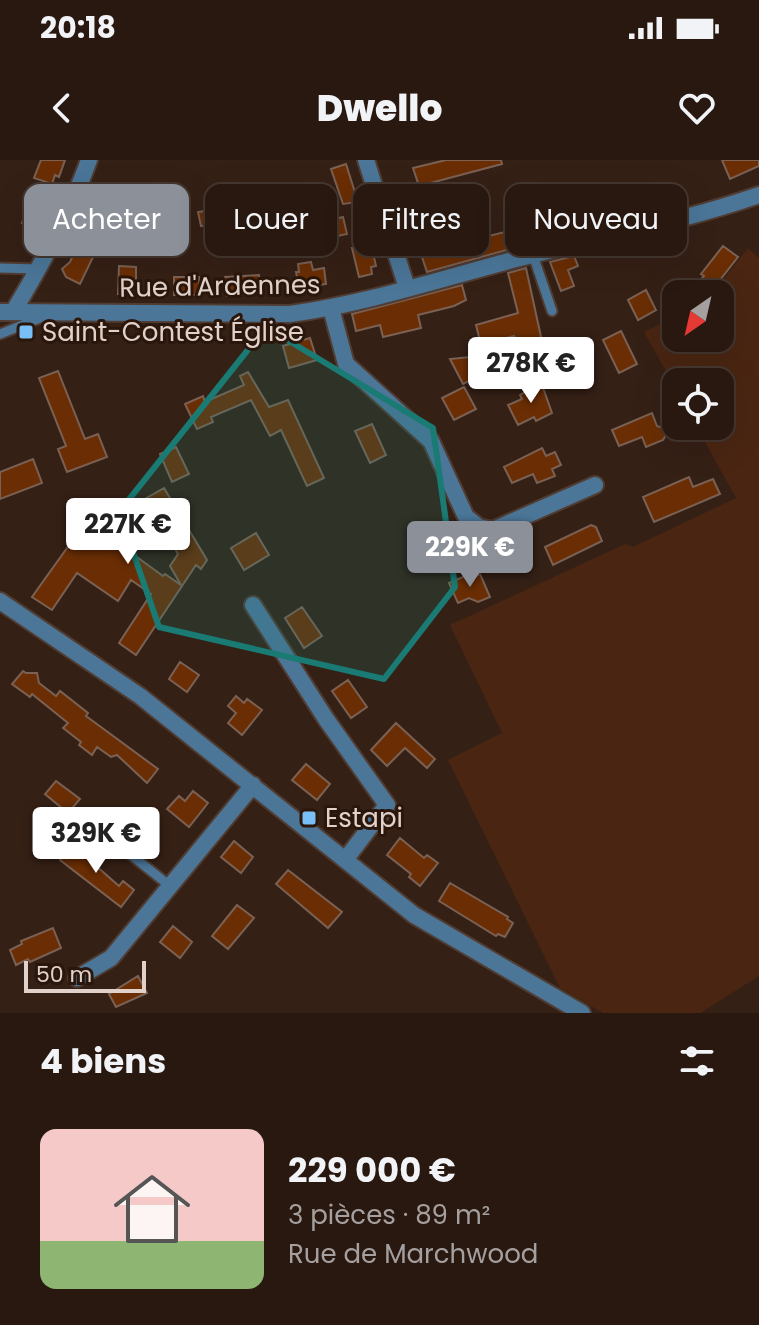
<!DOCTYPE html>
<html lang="fr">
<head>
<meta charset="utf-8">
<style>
	body { margin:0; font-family:Poppins,sans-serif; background:#302119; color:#f1f3f6; height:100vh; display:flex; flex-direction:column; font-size:30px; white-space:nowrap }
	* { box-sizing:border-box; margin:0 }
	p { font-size:26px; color:#a5a09f }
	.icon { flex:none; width:44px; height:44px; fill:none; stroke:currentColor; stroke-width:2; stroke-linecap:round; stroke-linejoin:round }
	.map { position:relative; height:853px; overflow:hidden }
	.side { display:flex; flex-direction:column; background:#281810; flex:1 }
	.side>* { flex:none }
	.hud { position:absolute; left:24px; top:24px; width:712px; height:72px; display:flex; gap:16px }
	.needle { width:52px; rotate:214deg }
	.buttons { position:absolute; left:662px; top:120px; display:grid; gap:16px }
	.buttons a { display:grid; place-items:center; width:72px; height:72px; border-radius:16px; background:#281810; box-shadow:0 8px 32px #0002,0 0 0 2px #443730; font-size:40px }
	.scale { position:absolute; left:24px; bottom:20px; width:122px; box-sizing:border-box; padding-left:8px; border:4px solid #e0d1ca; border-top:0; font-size:22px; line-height:28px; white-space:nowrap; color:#e0d1ca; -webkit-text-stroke:6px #2b160b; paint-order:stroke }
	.price { position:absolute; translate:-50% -68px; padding:0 18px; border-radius:8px; background:#fff; color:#222; font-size:26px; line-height:52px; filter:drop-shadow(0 2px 4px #0008) }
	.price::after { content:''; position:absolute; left:50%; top:48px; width:24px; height:18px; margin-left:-12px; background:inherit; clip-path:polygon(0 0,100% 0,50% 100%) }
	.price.selected { background:#8c9099; color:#fff }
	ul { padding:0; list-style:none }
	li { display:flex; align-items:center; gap:24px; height:200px; padding:0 40px }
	li span { display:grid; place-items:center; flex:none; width:224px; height:160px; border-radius:16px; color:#555 }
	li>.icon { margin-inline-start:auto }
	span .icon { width:96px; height:96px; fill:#fffc; stroke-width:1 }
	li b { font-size:34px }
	h2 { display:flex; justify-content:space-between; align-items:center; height:96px; padding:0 40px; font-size:34px }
	.chip { padding:0 28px; border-radius:16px; background:#281810; box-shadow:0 8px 32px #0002,0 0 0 2px #443730; font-size:28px; line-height:72px }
	.chip.selected { background:#8c9099; color:#fff }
	.status { display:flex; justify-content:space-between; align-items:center; height:56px; padding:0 40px; background:#281810; direction:ltr }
	.status svg { height:22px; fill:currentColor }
	header { display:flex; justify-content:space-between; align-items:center; height:104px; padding:0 40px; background:#281810; font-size:36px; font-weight:800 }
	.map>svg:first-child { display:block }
	.green { fill:#4a2612 }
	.building { fill:#6b2e04; stroke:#7a6154; stroke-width:2 }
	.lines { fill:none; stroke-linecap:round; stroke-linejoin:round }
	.lane-casing { stroke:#503c32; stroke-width:13 }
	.street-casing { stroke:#503c32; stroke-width:20 }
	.lane { stroke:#4b7698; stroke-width:9 }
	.street { stroke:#4b7698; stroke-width:16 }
	.marked { fill:#197b73; fill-opacity:0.2; stroke:#197b73; stroke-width:6; stroke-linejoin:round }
	.poi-dot { fill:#78bff7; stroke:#2b160b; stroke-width:3 }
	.labels { text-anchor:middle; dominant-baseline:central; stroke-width:6; stroke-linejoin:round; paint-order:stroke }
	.street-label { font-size:26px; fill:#e0d1ca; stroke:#2b160b }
	.poi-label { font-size:26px; fill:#e0d1ca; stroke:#2b160b; text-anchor:start }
</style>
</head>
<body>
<div class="status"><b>20:18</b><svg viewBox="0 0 49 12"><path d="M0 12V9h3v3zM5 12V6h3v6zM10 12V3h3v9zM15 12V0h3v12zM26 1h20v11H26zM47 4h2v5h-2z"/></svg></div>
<header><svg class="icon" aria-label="back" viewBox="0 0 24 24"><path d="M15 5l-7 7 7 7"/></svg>Dwello<svg class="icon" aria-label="heart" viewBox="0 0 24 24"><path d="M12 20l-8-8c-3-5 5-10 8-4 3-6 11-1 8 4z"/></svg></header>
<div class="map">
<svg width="759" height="853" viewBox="0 0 759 853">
	<rect width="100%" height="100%" fill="#352015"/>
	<path class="green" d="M748 88 759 98V816L700 853H603L560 828 448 600 502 573 450 465 625 384 633 387 736 338 696 266H720V222H676V229L644 172 662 163 660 158 676 141V178H720V134H712Z"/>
	<path class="building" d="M41 0H65L59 17 55 15 52 24 34 18Z
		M446 0H501L502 4 419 26 413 8Z
		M722 0H759V6L730 19Z
		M346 4 358 42 343 44 331 9Z
		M433 33 452 85 517 69 521 86 427 112 404 44Z
		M253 35 255 50 233 54 231 38Z
		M141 42 148 77 130 79 119 75 120 47Z
		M101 44 115 50 105 71 92 65Z
		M28 47 42 53 35 69 22 63Z
		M218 49 220 63 201 66 198 52Z
		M263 49 266 63 251 65 249 52Z
		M591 52 595 68 542 81 536 65Z
		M343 57 347 74 323 79 319 63Z
		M371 84 376 106 371 107 372 114 359 117 352 88Z
		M723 86 738 97 709 134 697 124 704 116 701 114Z
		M77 87 94 95 80 124 66 117 62 109 70 102Z
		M574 96 578 106 568 110 574 126 561 131 550 102Z
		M311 102 313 110 324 108 326 124 299 128 296 112H299L298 104Z
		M119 106 136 107V135L118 134Z
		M526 108 543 186 562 178 567 192 546 200 551 222 544 225 531 192 523 196 514 176 481 185 476 165 518 153 508 113Z
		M259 115 260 133 227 136 225 117Z
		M174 117H199V135H174Z
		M462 125 466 140 454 146 418 155 421 168 383 177 380 165 356 171 352 154Z
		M646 130 656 150 638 160 628 140Z
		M621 171 637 204 619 213 603 180Z
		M310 178 317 200 289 208 283 186Z
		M470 197 476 213 473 219 463 224 450 199Z
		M58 211 85 279 98 274 107 297 67 312 58 289 66 286 39 218Z
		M248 212 269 247 288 240 324 318 307 326 281 270 270 276 251 240 211 257 213 262 197 269 185 244 203 236 205 242 244 225 240 216Z
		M541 222 552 253 536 261 534 257 518 265 508 245 522 239 520 235Z
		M464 227 476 249 454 260 442 238Z
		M652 253 657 266 663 268 666 275 663 280 646 287 642 277 619 286 612 270Z
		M372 264 386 295 370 303 355 271Z
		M176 287 189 314 172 322 160 294Z
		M542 288 546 296 555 292 561 305 552 309 555 316 537 323 533 314 512 323 504 307Z
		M33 299 42 323 0 339V312Z
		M689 317 693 327 713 319 720 334 654 362 643 337Z
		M164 328 207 400 201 409 196 405 136 495 119 483 151 434 131 420 118 441 77 413 52 450 32 437 77 374 82 377 91 364 107 375 111 369 124 377 119 384 163 416 165 414 181 425 170 406 178 394 166 373 153 377 134 345Z
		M591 365 596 367 602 381 553 405 545 387Z
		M256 373 269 395 244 410 231 388Z
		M480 414 490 437 478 442 469 438 458 443 449 423 465 416 467 420Z
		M302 447 322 476 304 488 285 458Z
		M180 502 199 515 187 532 169 519Z
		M23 511 26 513H37L39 523 56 536 60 531 88 553 86 556 158 609 147 623 117 595 111 597 97 587 92 595 79 585 81 582 63 568 68 563 32 534 30 537 12 524Z
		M348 520 367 547 351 558 332 531Z
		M236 536 244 543 247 539 262 550 242 575 228 563 236 553 228 546Z
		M396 563 435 599 427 608 405 588 387 606 371 590Z
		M306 604 330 624 317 640 292 620Z
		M56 621 80 639 68 653 45 634Z
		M193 631 208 643 189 667 167 649 179 636 185 641Z
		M400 678 424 698 427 695 438 703 420 726 409 717 411 714 387 695Z
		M234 681 253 697 241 713 221 697Z
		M74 683 96 701 94 704 119 726 123 721 134 730 121 747 60 700Z
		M288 710 342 752 328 768 276 724Z
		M450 723 508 757 507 759 513 763 505 777 498 774 496 776 439 741Z
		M237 745 254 758 228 789 212 776Z
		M173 766 192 782 180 798 160 782Z
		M53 768 61 788 30 802 28 799 16 805 10 790 22 784 21 781Z
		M138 816 147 833 116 847 109 834Z"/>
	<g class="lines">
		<g class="lane-casing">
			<path id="lane" d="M533 95 552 151
				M0 108 39 109
				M0 174 45 156
				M101 671 170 726"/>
		</g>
		<g class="street-casing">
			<path id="street" d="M366 0 407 128
				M331 148 346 204 431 281 466 357 479 367 493 370 595 325
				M0 152 290 154C371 143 449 116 528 96 605 76 684 61 759 35
				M13 152C42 104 70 53 89 0
				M0 441 140 536 414 755 582 853
				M253 445 326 559 387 645 345 700
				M77 818 111 798 253 625"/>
		</g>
		<use href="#lane" class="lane"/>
		<use href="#street" class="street"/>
	</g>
	<path class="marked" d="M266 167 433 268 455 427 384 519 159 467 119 352Z"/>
	<g class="poi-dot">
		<rect x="18" y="164" width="16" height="16" rx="4"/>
		<rect x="301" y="650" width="16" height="16" rx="4"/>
	</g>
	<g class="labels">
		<g class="street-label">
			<text transform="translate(220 126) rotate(-1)">Rue d'Ardennes</text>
		</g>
		<g class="poi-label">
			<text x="42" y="172">Saint-Contest Église</text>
			<text x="325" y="658">Estapi</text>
		</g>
	</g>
</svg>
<div class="buttons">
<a><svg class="needle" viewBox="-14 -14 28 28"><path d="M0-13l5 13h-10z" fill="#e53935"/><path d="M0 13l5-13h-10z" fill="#a5a09f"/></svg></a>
<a><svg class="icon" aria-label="locate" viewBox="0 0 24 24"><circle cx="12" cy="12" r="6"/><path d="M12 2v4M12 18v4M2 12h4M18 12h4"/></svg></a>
</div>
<div class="scale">50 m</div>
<b class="price" style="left:531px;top:245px">278K €</b>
<b class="price" style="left:128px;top:406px">227K €</b>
<b class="price selected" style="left:470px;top:429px">229K €</b>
<b class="price" style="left:96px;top:715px">329K €</b>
<div class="hud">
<a class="chip selected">Acheter</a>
<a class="chip">Louer</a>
<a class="chip">Filtres</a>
<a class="chip">Nouveau</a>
</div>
</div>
<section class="side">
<h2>4 biens<svg class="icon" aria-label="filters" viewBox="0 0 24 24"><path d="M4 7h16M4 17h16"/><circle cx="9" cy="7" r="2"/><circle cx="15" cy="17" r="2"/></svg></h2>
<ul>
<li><span style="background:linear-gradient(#f6c9c9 70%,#8fb573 0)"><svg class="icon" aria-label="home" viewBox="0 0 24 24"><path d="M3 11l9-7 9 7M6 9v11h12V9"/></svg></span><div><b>229 000 €</b><p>3 pièces · 89 m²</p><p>Rue de Marchwood</p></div></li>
</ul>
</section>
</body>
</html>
